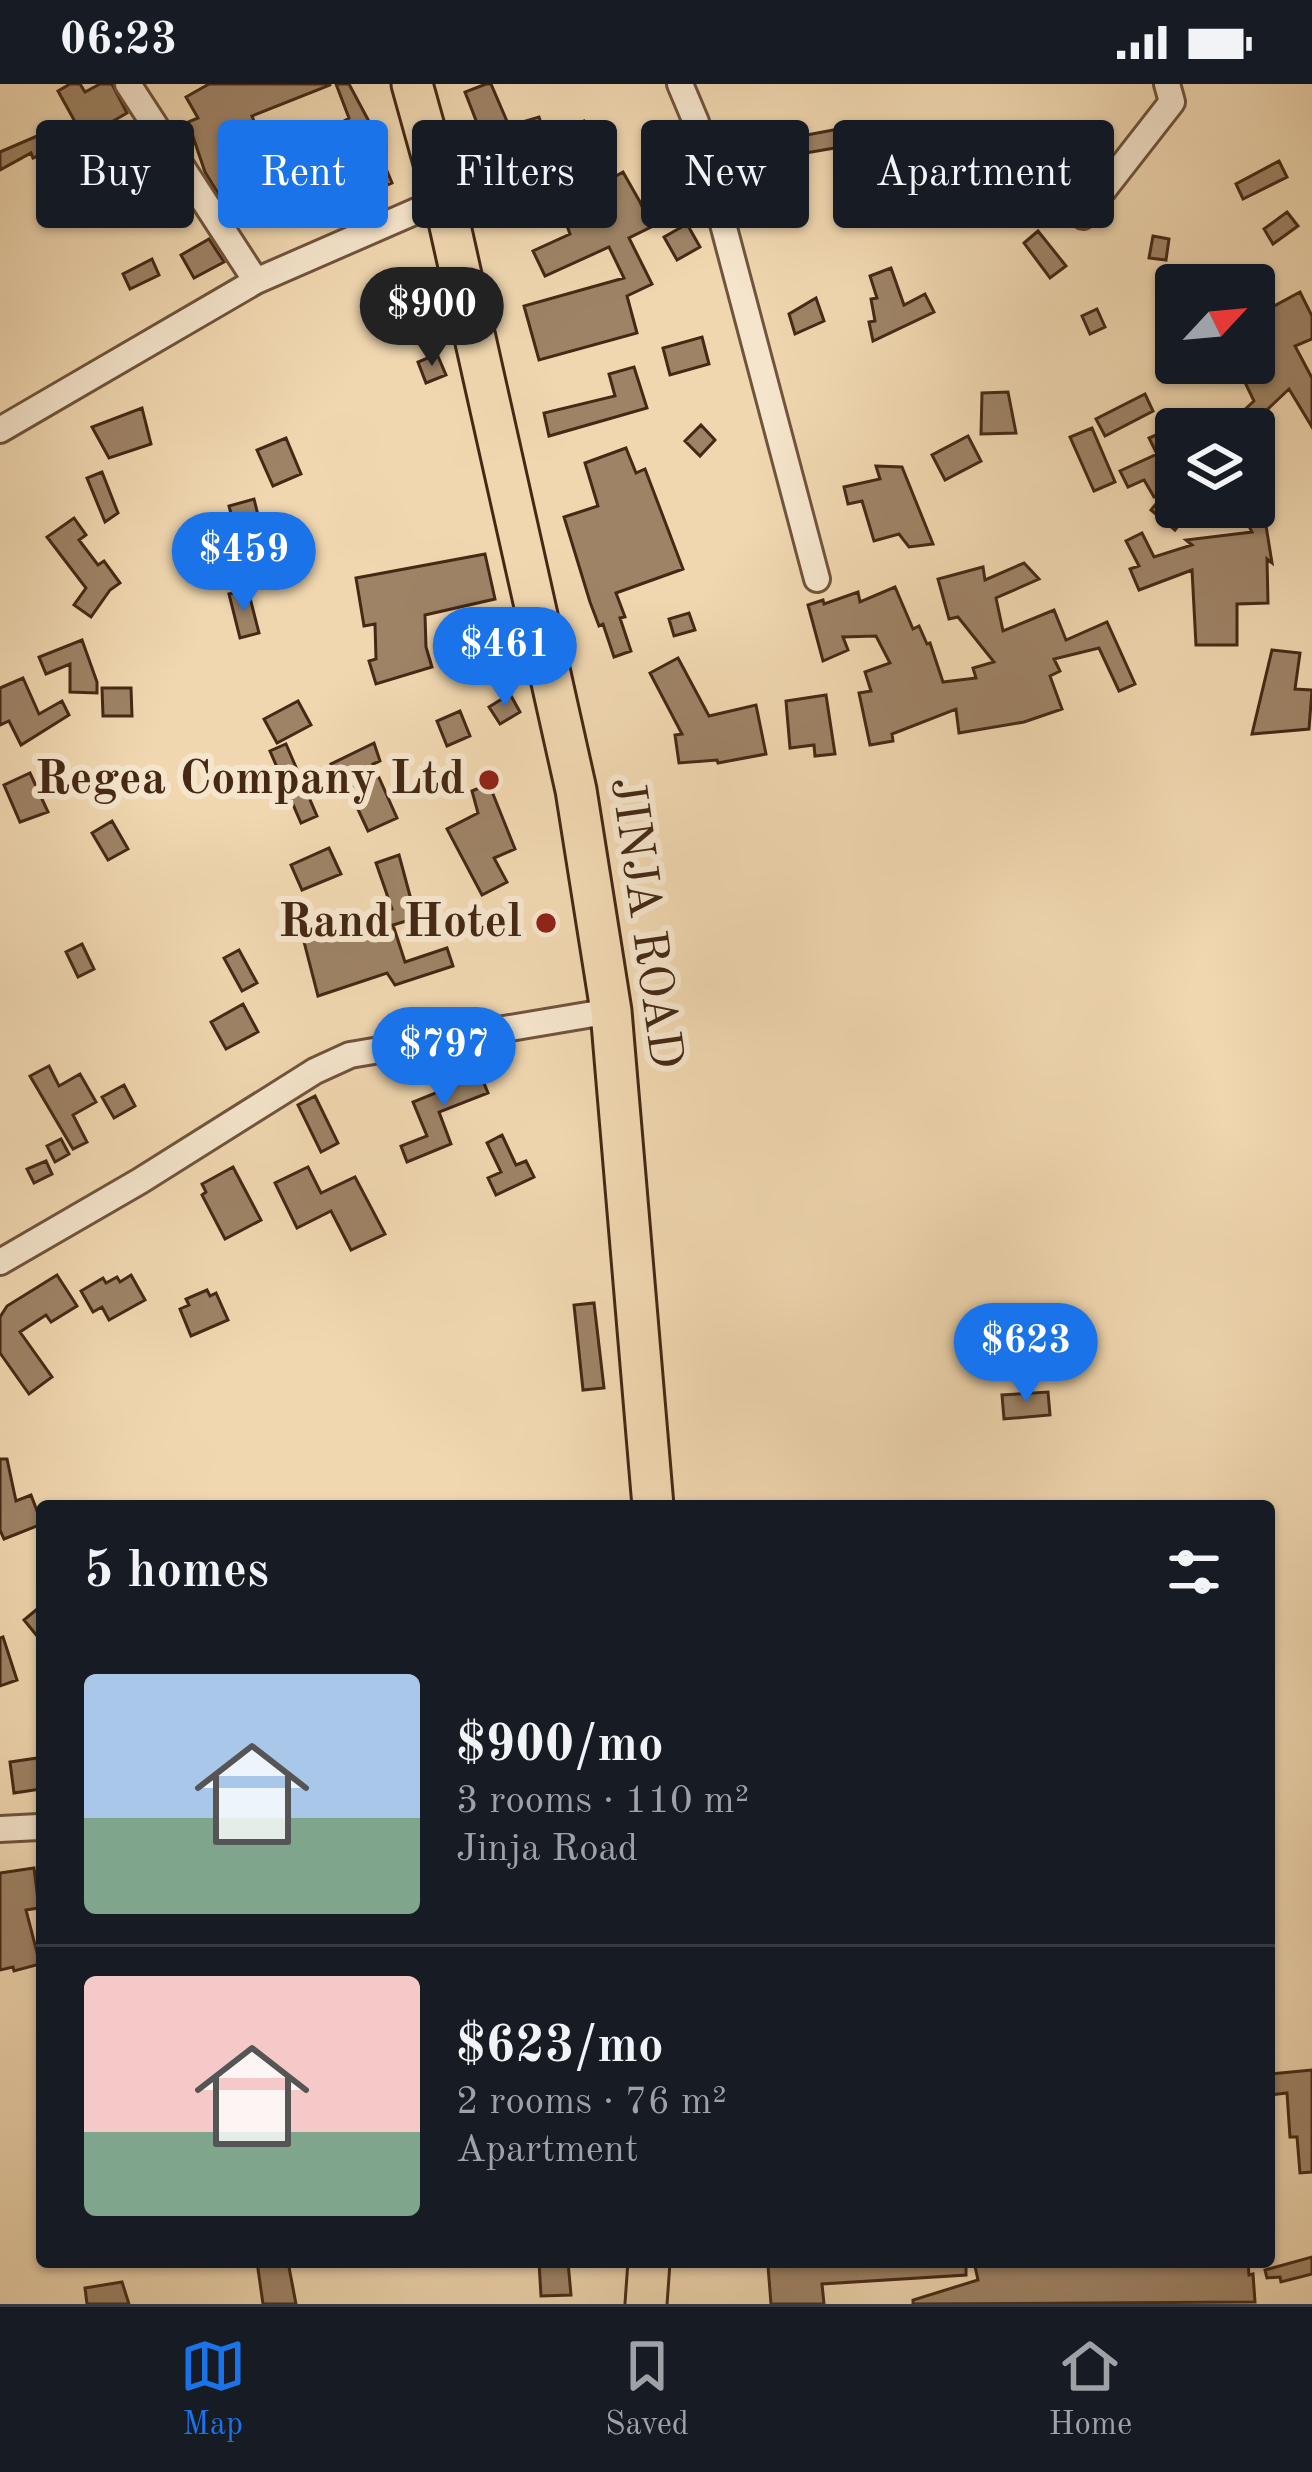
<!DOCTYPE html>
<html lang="en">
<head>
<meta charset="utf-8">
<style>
	body { margin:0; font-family:"Old Standard TT",serif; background:#242831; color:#f1f3f6; height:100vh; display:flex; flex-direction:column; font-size:45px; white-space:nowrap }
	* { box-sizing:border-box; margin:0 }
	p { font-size:39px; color:#9ea1a6 }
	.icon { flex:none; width:66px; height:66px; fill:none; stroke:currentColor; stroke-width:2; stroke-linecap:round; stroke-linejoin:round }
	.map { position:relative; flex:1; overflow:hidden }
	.panel { position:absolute; left:36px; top:1416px; width:1239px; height:768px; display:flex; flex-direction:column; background:#171b24; border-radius:12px; box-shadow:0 3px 9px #0004 }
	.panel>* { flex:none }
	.top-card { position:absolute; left:36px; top:36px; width:1242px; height:108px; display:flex; gap:24px }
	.needle { width:78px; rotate:64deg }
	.buttons { position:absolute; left:1155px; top:180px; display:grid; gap:24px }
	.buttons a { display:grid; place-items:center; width:120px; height:120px; border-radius:12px; background:#171b24; box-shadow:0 3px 9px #0004; font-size:60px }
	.price { position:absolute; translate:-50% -102px; padding:0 27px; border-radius:42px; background:#1a73e8; color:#fff; font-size:39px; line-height:78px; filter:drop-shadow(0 3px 6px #0008) }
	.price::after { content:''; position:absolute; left:50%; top:72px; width:36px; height:27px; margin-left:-18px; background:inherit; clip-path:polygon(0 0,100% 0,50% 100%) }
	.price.active { background:#222; color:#fff }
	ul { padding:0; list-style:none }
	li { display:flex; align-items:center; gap:36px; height:300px; padding:0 48px }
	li+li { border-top:3px solid #363941 }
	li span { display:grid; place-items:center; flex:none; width:336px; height:240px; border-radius:12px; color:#555 }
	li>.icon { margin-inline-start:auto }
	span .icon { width:144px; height:144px; fill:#fffc; stroke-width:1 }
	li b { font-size:51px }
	h2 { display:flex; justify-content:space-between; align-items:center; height:144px; padding:0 48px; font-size:51px }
	.pill { padding:0 42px; border-radius:12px; background:#171b24; box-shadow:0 3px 9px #0004; font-size:42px; line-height:108px }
	.pill.active { background:#1a73e8; color:#fff }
	.status { display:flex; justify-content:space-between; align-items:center; height:84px; padding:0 60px; background:#171b24; direction:ltr }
	.status svg { height:33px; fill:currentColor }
	.tabs { display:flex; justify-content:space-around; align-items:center; height:168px; border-top:3px solid #363941; background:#171b24; font-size:33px; color:#9ea1a6 }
	.tabs a { display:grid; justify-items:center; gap:6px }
	.tabs .active { color:#1a73e8 }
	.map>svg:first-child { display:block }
	.building { fill:#9e8366; stroke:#452915; stroke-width:3 }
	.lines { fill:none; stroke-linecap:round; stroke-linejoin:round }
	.street-casing { stroke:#70543c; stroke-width:30 }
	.primary-casing { stroke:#452915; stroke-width:45 }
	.street { stroke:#f5e5cc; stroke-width:24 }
	.primary { stroke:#f0d7b0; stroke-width:39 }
	.poi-dot { fill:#8f2418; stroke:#f5e5cc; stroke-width:4.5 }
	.labels { text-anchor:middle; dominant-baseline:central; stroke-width:12; stroke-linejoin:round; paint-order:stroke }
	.poi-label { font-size:48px; font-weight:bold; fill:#452915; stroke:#f5e5cc; text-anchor:end }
	.street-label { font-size:48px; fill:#452915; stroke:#f5e5cc }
</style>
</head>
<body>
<div class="status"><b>06:23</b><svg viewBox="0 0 49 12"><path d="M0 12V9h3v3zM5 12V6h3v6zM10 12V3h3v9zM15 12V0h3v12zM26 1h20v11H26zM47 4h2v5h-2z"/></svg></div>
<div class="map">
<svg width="1312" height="2220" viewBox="0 0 1312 2220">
	<rect width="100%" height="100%" fill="#f0d7b0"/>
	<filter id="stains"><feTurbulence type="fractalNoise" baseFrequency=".00167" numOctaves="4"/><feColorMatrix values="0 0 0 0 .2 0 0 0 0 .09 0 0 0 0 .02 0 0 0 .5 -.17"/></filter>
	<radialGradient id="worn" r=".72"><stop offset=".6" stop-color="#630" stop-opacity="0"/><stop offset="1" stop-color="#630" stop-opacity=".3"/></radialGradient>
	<path class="building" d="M70 0H80L85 8 100 0H112L127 29 84 54 58 7Z
		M209 0H330V1L252 32 265 65 271 63 282 91 221 114 205 88 188 38 198 34 186 13Z
		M336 0H349L373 45 370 46 392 99 373 107 358 72 363 70 344 37 349 34Z
		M486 0H491L509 42 539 33 546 55 584 37 591 50 508 87 489 40 479 44 465 8Z
		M849 43 852 61 794 71 791 54Z
		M915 43 918 58 901 68 894 53Z
		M44 49 51 67 33 74 31 69 0 86V68Z
		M1279 77 1287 93 1243 115 1236 100Z
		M593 82 600 101 623 88 640 118 651 143 629 154 652 200 627 212 637 249 539 276 524 222 624 194 609 163 545 192 533 167 570 150 551 98Z
		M917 86 926 117 902 124 893 93Z
		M1287 128 1298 142 1273 160 1264 145Z
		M687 140 700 163 677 176 664 153Z
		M1038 147 1066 182 1050 194 1024 159Z
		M1153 152 1169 155 1166 176 1149 174Z
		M209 155 224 178 194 194 181 171Z
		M152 175 159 191 130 205 123 190Z
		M891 184 904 221 925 210 934 228 873 257 869 238 875 237 871 215 877 214 870 192Z
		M1300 208 1312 232V255L1295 262 1312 294V343L1289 305 1250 342 1240 330 1254 317 1239 286 1254 279V233Z
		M816 214 824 237 795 250 789 230Z
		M1097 225 1105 243 1090 250 1082 232Z
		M702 253 709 280 670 291 663 264Z
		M437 270 446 291 426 299 418 278Z
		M634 283 647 324 549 352 544 329 615 312 609 290Z
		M1008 308 1016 349 981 350 982 309Z
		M1145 310 1153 327 1105 352 1096 335Z
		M142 324 151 360 109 374 92 343Z
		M701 341 715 356 700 372 685 357Z
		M1092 344 1115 398 1094 407 1070 353Z
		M1163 348 1176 377V400L1154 413 1144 396 1128 403 1120 387 1157 370 1149 354Z
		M968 352 981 377 945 396 932 371Z
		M286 354 301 390 273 402 257 366Z
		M626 364 636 389 645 385 683 485 616 509 625 533 620 534 631 567 614 573 603 540 599 542 590 518 564 433 598 422 585 379Z
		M876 382 902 383 933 460 909 463 899 450 874 457 862 417 848 420 844 403 880 395Z
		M102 388 118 429 105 438 87 394Z
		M1161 414 1184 434 1175 446 1151 426Z
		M254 415 261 443 236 449 229 422Z
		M1239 423H1263L1272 479 1267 475 1268 519 1237 520V561H1196L1192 486 1139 506 1130 485 1139 482 1126 457 1142 449 1154 473 1192 461 1186 456 1252 448Z
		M74 434 86 451 79 456 98 481 104 477 120 499 110 506 91 533 74 521 86 504 47 453Z
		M485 470 495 515 425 531 426 563 432 583 376 600 369 577 376 575 375 540 364 542 356 494Z
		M1024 479 1039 495 996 514 1003 547 1054 526 1066 556 1107 538 1135 600 1119 607 1099 564 1054 575 1060 587 1050 592 1062 625 1024 638 959 649 956 625 892 650 893 657 870 661 859 609 871 607 865 588 890 579 876 552 843 553 848 566 823 577 808 521 823 516 824 520 858 508 860 518 895 503 913 545 919 542 927 560 930 559 943 598 976 594 973 584 994 578 958 533 949 535 938 495 983 483 985 496Z
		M248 506 259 549 240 554 229 510Z
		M689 529 695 546 674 552 669 535Z
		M82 556 97 598V609L70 608V580L46 590 39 573Z
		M1272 566 1300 569 1295 605 1312 606 1309 645 1252 650Z
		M678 574 709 632 756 621 766 670 718 679 717 676 679 679 675 651 682 650 650 589Z
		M23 594 39 630 62 617 69 631 21 661 9 637 0 641V604Z
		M102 604H131L132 632H103Z
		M510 610 520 628 500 640 489 623Z
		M826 611 835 670 815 672 814 661 790 664 786 617Z
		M298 617 311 641 277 659 264 635Z
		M460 627 470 652 447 662 437 637Z
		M374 659 380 677 373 680 397 734 368 747 343 693 338 695 331 680Z
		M286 660 317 732 301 739 270 667Z
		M30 689 48 728 20 738 4 701Z
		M489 700 515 765 494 774 507 798 482 811 447 745 478 729 472 707Z
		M112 737 128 765 108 776 92 749Z
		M329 764 341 790 302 806 291 781Z
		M399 771 416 834 393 841 405 878 447 864 453 882 395 901 387 889 318 912 301 846 318 841 322 853 370 838 372 832 392 825 376 779Z
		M82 860 94 885 78 893 66 868Z
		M239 866 257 899 242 907 224 874Z
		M243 920 258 948 226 965 211 938Z
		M475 977 488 1009 439 1028 451 1060 407 1078 401 1062 427 1052 413 1018 448 1004 443 993Z
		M49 982 59 1002 80 990 96 1018 73 1031 87 1058 73 1065 30 992Z
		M124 1001 135 1022 114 1034 102 1013Z
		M315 1012 338 1059 321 1068 298 1021Z
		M502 1051 516 1081 526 1077 534 1093 496 1111 488 1094 501 1088 487 1059Z
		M61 1055 69 1070 55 1078 47 1062Z
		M46 1077 52 1090 34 1099 27 1085Z
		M233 1083 261 1136 225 1155 202 1111 206 1108 202 1100Z
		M308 1083 321 1109 355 1093 385 1150 351 1166 331 1127 297 1144 275 1099Z
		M57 1191 77 1222 51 1238 46 1231 20 1248 52 1293 29 1310 0 1269V1233L7 1222Z
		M131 1191 145 1216 109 1236 102 1223 93 1228 81 1207 103 1194 106 1199 117 1193 120 1198Z
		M207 1206 210 1212 216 1209 228 1236 191 1252 180 1225 189 1221 186 1215Z
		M594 1219 604 1304 583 1306 574 1221Z
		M1048 1308 1050 1331 1004 1335 1002 1311Z
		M0 1375H7L16 1417 31 1411 42 1440 4 1455 0 1446Z
		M42 1521V1558L24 1536Z
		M3 1553 17 1596 0 1602V1554Z
		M37 1674 41 1705 14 1709 10 1678Z
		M34 1784 39 1824 26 1826 40 1880 14 1887 13 1883 0 1886V1789Z
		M1312 1986V2088L1300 2089 1297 2053H1290L1287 2009 1269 2011V1990Z
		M1312 2173V2190L1281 2198 1280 2193 1267 2194 1265 2186Z
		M257 2178H288L296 2220H263Z
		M539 2178H568L571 2211 541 2212Z
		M830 2178H966V2191L822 2200 824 2220H771L768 2182Z
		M974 2178H1248L1249 2191 1253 2190 1255 2218 913 2220V2216L978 2196Z
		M122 2198 129 2220H87L85 2204Z"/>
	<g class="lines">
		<g class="street-casing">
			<path id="street" d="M128 0 256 197
				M680 0 696 38 817 495
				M1083 132 1172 18 1167 0
				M0 346 256 197 444 115
				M0 1178 140 1097 315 987 350 971 611 927
				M0 1745 39 1743"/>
		</g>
		<g class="primary-casing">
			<path id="primary" d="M412 0 444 115 576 706 611 927 653 1422
				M646 2220 649 2178"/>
		</g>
		<use href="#street" class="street"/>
		<use href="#primary" class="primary"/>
	</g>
	<g class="poi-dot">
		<circle cx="489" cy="696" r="12"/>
		<circle cx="546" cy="839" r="12"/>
	</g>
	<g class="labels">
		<g class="poi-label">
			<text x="465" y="696">Regea Company Ltd</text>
			<text x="522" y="839">Rand Hotel</text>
		</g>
		<g class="street-label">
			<text transform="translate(645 839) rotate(82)">JINJA ROAD</text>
		</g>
	</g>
	<rect width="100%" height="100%" filter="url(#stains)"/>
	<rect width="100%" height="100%" fill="url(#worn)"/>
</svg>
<div class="buttons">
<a><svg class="needle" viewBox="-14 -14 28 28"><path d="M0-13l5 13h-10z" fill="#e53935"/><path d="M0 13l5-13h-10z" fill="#9ea1a6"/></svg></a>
<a><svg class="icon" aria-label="layers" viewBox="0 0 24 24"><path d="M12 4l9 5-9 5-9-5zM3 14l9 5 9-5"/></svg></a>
</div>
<b class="price active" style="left:432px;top:285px">$900</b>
<b class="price" style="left:244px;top:530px">$459</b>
<b class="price" style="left:505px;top:625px">$461</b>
<b class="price" style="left:444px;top:1025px">$797</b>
<b class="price" style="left:1026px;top:1321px">$623</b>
<div class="top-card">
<a class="pill">Buy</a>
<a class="pill active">Rent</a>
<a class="pill">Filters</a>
<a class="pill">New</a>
<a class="pill">Apartment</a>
</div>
<section class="panel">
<h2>5 homes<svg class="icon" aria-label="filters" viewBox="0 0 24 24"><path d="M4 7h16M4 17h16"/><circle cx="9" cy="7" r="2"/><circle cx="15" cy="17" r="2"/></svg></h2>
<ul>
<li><span style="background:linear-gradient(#a9c7e8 60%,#7fa58c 0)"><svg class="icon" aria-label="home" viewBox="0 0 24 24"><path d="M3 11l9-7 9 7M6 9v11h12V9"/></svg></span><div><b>$900/mo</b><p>3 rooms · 110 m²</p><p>Jinja Road</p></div></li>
<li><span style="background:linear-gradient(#f6c9c9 65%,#7fa58c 0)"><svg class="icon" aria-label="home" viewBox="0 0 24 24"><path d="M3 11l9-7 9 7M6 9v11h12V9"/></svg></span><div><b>$623/mo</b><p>2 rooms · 76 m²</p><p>Apartment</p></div></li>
</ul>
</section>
</div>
<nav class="tabs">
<a class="active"><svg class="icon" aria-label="map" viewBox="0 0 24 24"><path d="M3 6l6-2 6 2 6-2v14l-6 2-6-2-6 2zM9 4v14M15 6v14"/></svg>Map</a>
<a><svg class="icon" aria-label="saved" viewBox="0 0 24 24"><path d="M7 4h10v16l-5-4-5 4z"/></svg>Saved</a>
<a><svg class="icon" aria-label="home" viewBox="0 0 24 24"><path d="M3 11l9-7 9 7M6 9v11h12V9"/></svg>Home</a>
</nav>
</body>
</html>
